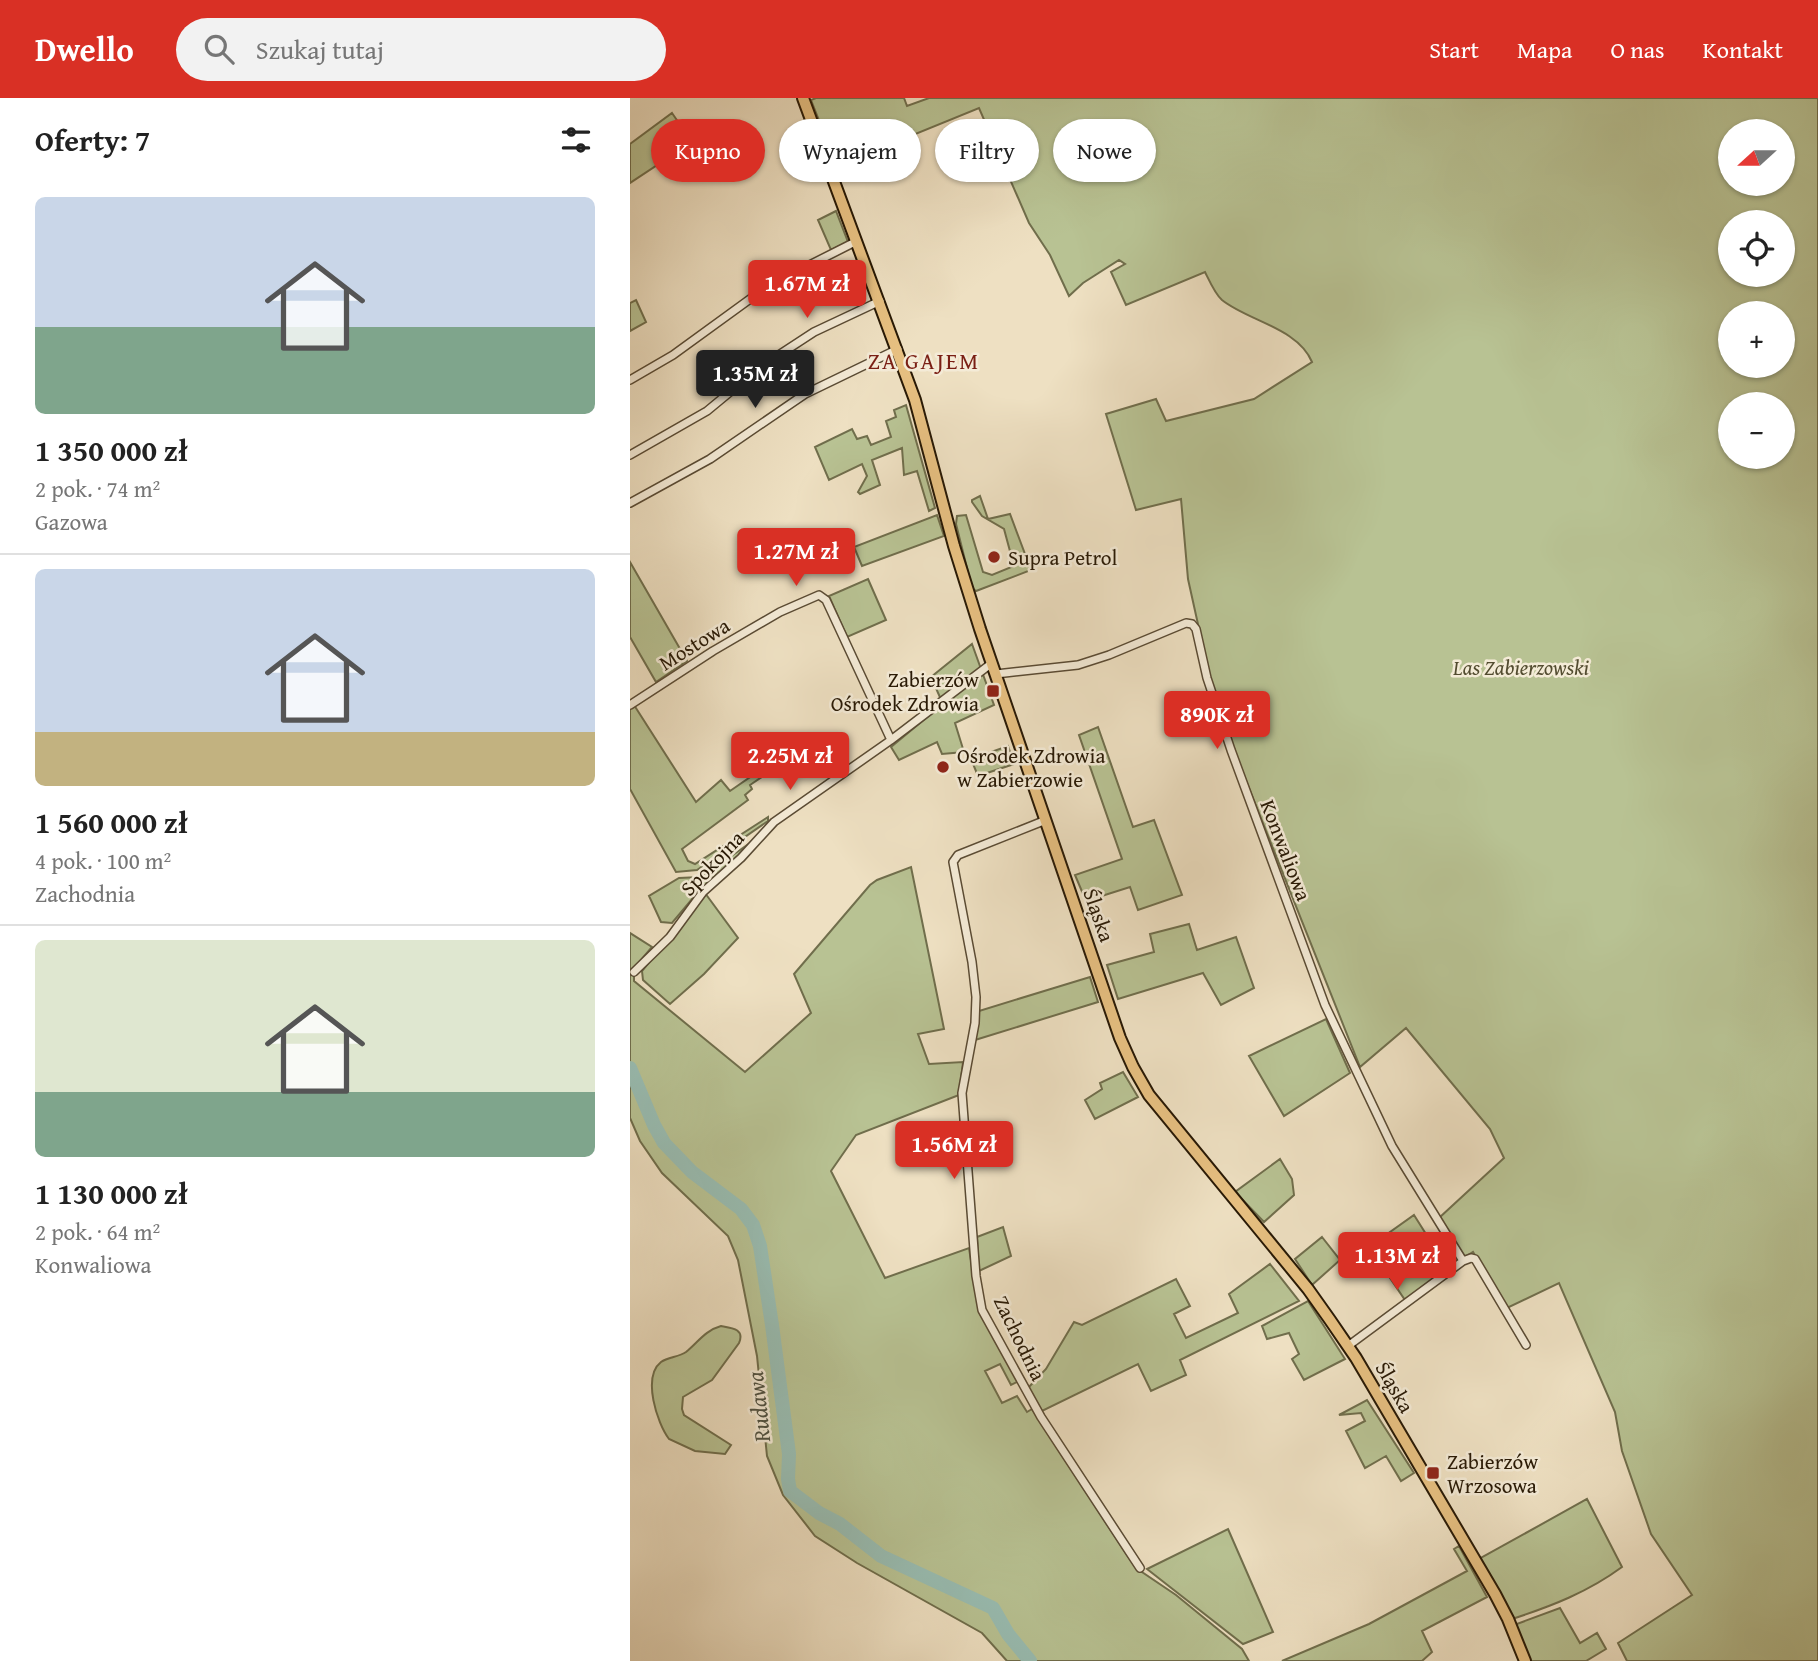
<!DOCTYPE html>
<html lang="pl">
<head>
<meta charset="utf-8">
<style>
	body { margin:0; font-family:"Gentium Book Plus",serif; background:#f2f2f2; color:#222; height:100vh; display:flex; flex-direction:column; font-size:26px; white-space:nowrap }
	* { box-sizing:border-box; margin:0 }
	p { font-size:23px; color:#767676 }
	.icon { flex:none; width:38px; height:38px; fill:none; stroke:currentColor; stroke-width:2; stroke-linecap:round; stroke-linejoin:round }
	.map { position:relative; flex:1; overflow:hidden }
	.side { display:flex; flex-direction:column; background:#fff; width:630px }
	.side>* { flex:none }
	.hud { position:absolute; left:21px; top:21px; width:665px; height:63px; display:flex; gap:14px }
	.needle { width:46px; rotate:249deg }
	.buttons { position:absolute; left:1088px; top:21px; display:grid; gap:14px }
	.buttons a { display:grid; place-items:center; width:77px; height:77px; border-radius:50%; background:#fff; box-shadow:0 2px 5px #0004; font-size:35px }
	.price { position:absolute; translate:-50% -60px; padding:0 16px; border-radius:7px; background:#d93025; color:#fff; font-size:23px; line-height:46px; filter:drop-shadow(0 2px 4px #0008) }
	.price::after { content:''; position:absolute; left:50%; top:42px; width:21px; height:16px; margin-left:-10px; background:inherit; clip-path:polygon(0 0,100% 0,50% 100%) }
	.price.selected { background:#222; color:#fff }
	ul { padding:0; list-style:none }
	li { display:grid; align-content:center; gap:14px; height:371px; padding:0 35px }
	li+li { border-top:2px solid #e0e0e0 }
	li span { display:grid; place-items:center; height:217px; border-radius:10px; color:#555 }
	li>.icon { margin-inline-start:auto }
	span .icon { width:126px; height:126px; fill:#fffc; stroke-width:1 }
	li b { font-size:30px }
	h2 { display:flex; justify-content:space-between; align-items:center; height:84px; padding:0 35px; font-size:30px }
	.tag { padding:0 24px; border-radius:32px; background:#fff; box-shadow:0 2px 5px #0004; font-size:24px; line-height:63px }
	.tag.selected { background:#d93025; color:#fff }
	header { display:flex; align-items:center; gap:42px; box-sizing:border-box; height:98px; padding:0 35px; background:#d93025; color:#fff }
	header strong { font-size:33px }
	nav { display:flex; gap:38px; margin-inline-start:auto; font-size:24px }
	.search { width:490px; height:63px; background:#f2f2f2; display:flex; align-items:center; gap:18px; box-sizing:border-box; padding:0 24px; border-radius:38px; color:#767676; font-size:26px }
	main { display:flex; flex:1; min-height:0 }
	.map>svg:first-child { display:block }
	.green { fill:#b8c293; stroke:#706e4c; stroke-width:2; fill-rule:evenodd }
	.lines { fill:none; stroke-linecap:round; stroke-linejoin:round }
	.river { stroke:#99bdb2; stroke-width:14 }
	.street-casing { stroke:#5a4b34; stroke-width:10 }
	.primary-casing { stroke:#281905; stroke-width:14 }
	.street { stroke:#f4ebd7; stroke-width:7 }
	.primary { stroke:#e7c081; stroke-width:10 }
	.poi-dot { fill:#8f2418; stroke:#f4ebd7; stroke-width:2.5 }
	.labels { text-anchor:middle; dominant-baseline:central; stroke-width:5; stroke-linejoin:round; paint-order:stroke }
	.poi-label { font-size:21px; fill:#281905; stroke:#f4ebd7; text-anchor:start }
	.street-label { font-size:21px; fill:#281905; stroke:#f4ebd7 }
	.park-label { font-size:21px; font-style:italic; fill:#534c30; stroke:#f4ebd7 }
	.neighbourhood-label { font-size:23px; letter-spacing:2px; fill:#7a1f14; stroke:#f4ebd7 }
	.water-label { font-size:23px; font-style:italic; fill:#505242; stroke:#f4ebd7 }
</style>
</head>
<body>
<header>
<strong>Dwello</strong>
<div class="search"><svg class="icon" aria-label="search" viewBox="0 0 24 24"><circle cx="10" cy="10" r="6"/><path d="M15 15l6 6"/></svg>Szukaj tutaj</div>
<nav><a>Start</a><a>Mapa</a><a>O nas</a><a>Kontakt</a></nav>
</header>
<main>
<section class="side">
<h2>Oferty: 7<svg class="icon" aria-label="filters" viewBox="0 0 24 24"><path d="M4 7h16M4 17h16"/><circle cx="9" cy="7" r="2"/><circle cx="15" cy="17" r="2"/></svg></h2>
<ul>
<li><span style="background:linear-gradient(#c9d6e8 60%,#7fa58c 0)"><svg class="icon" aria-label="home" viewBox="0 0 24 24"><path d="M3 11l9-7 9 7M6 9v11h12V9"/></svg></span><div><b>1 350 000 zł</b><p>2 pok. · 74 m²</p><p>Gazowa</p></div></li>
<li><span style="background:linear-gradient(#c9d6e8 75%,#c2b280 0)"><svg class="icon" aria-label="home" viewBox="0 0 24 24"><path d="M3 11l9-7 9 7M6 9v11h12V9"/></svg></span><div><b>1 560 000 zł</b><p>4 pok. · 100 m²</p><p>Zachodnia</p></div></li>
<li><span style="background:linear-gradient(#dfe7d0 70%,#7fa58c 0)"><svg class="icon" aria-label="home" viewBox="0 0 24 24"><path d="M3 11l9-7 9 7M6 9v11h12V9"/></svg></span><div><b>1 130 000 zł</b><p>2 pok. · 64 m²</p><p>Konwaliowa</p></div></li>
</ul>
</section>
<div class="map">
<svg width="1188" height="1563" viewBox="0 0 1188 1563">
	<rect width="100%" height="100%" fill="#eee0c2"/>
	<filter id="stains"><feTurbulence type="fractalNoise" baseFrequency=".00286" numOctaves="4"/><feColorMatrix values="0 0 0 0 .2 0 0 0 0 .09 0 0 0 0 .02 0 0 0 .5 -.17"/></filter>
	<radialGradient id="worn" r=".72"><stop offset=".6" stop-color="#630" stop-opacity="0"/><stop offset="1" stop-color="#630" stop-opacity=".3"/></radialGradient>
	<path class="green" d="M186 0H274L277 8 299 0H1188V1563H997L988 1545 1062 1497 1021 1436 992 1353 985 1314 929 1185 877 1210 843 1154 832 1161 809 1120 874 1060 860 1031 776 930 730 969 597 635 579 576 558 481 551 401 506 412 476 316 526 301 536 323 624 301 682 264C668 230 618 223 592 202 585 196 579 182 575 174L496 207 481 174 495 166 489 162 453 185 439 198 420 157 399 125 349 10 207 68 181 2ZM1101 33H1153V86H1101ZM1101 124H1153V177H1101ZM1101 215H1153V268H1101ZM1101 306H1153V359H1101Z
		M42 15 62 44 0 85V46Z
		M206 113 218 144 201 152 188 122Z
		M6 202 16 224 0 233V205Z
		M276 307 305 410 299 413 287 373 274 377 272 350 242 362 250 387 230 396 228 394 237 378 232 366 199 382 185 349 222 331 227 341 237 338 241 347 261 339 256 323 266 319 264 312Z
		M350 398 358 421 380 416 401 472 346 493 342 490 326 426 327 418 336 417 353 474 362 477 384 468 374 431 352 418 342 404V402Z
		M307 417 314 438 232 468 224 449Z
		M0 464 57 563 26 584 0 539Z
		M238 481 256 522 217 539 199 498Z
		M342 546 364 607 325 625 334 654 312 656 307 644 269 662 261 649 313 606 301 579Z
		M4 607 66 704 91 682 100 693 139 666 142 672 120 687 122 691 115 697 118 702 52 751 58 763 65 766 138 719V723L67 772 46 774 0 691V609Z
		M468 629 503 729 524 722 552 797 508 812 500 789 456 803 445 777 492 761 449 637Z
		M378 648 384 666 348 678 341 661Z
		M133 736 68 794 42 825 31 824 19 798 49 780 71 779Z
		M281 769 314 931 288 936 299 966 333 964 329 997 226 1037 201 1073 255 1180 339 1150 349 1214 389 1283 381 1287 370 1266 355 1273 372 1305 387 1298 397 1314 402 1311 499 1460 509 1472 546 1497 612 1551 619 1563H377L352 1535 227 1465 185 1438 153 1397 137 1358 127 1258 108 1162 98 1138 32 1075 10 1043 0 1020V835L22 849 4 870V883L115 974 181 915 164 876 240 787 247 782Z
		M75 795 108 840 74 876 40 906 13 882 12 873Z
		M559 826 567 852 606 839 624 890 591 907 573 875 488 901 477 867 524 854 520 836Z
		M460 879 468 904 345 942 349 913Z
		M696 921 720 975 654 1018 619 958Z
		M493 974 508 999 465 1021 455 1002 472 991 470 985Z
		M650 1061 662 1081 664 1097 634 1124 605 1094Z
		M784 1117 818 1171 775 1202 739 1149Z
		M373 1129 381 1158 349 1173 347 1139Z
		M692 1139 710 1162 682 1187 665 1161Z
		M640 1166 669 1203 550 1262 556 1277 521 1293 508 1266 412 1313 398 1290 416 1271 444 1224 452 1227 546 1181 560 1208 544 1216 556 1240 608 1215 599 1196Z
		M678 1203 715 1261 674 1282 662 1261 669 1256 659 1235 637 1241 632 1228Z
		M91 1228C102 1230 115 1231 109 1245L82 1282 53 1299 52 1311 54 1317 101 1347 95 1356 65 1353 39 1341C27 1325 12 1279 31 1264 38 1259 49 1259 56 1254 68 1244 76 1232 91 1228Z
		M737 1302 784 1375 771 1383 756 1358 735 1370 716 1333 735 1323 731 1315 709 1317Z
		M957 1401 992 1469C958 1494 922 1508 882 1521L849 1461Z
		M598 1431 643 1534 613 1546 517 1471Z
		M829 1448 857 1499 792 1533 802 1554 792 1563H652L739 1526 837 1473 824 1451Z
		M930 1510 950 1545 967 1535 976 1551 956 1563H899L884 1527Z"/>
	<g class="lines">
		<path class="river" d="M0 970 24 1027 34 1045 62 1074 111 1111 123 1127 130 1148 142 1227 159 1356 158 1381 160 1393 189 1415 210 1426 251 1458 363 1510 378 1536 400 1563"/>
		<g class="street-casing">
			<path id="street" d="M0 282 43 257 138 188 227 143
				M0 357 77 313 129 270 184 234 250 203
				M0 405 80 361 175 296 268 251
				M366 576 448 567 479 557 556 525 562 526 566 531 577 580 601 652 695 907 762 1048 833 1163 841 1160 845 1161 896 1247
				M0 607 83 553 150 514 189 497 196 502 261 642
				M416 722 328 757 323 764 342 864 346 899 345 925 332 995 346 1178 352 1212 411 1319 510 1470
				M4 874 40 839 73 794 111 760 144 724 261 642 362 565
				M718 1248 833 1163"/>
		</g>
		<g class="primary-casing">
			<path id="primary" d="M173 0 285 302 324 448 350 531 490 940 503 969 519 997 678 1191 700 1222 726 1260 865 1496 878 1521 895 1563"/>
		</g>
		<use href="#street" class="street"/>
		<use href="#primary" class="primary"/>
	</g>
	<g class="poi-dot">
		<circle cx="364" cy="459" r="7"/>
		<rect x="356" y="586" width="14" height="14" rx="3.5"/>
		<circle cx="313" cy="669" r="7"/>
		<rect x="796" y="1368" width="14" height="14" rx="3.5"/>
	</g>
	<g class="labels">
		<g class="poi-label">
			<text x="378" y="459">Supra Petrol</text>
			<text x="349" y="581" text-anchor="end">Zabierzów<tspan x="349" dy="24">Ośrodek Zdrowia</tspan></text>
			<text x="327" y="657">Ośrodek Zdrowia<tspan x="327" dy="24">w Zabierzowie</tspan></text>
			<text x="817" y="1363">Zabierzów<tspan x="817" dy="24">Wrzosowa</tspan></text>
		</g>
		<g class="street-label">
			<text transform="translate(64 546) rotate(-32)">Mostowa</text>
			<text transform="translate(656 752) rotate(69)">Konwaliowa</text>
			<text transform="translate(82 765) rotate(-46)">Spokojna</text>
			<text transform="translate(469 817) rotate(71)">Śląska</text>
			<text transform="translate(390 1240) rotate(64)">Zachodnia</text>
			<text transform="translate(765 1289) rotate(60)">Śląska</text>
		</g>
		<g class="park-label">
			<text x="891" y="569">Las Zabierzowski</text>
		</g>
		<g class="neighbourhood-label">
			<text x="294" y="262">ZA GAJEM</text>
		</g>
		<g class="water-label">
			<text transform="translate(128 1309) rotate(-96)">Rudawa</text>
		</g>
	</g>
	<rect width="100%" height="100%" filter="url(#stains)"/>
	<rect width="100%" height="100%" fill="url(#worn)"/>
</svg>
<div class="buttons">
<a><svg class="needle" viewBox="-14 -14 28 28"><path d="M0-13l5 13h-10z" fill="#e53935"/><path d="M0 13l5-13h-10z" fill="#767676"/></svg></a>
<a><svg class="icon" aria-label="locate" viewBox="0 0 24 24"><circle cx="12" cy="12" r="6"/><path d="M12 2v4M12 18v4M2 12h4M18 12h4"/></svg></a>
<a>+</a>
<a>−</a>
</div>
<b class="price" style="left:177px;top:222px">1.67M zł</b>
<b class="price selected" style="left:125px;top:312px">1.35M zł</b>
<b class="price" style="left:166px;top:490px">1.27M zł</b>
<b class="price" style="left:587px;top:653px">890K zł</b>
<b class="price" style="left:160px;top:694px">2.25M zł</b>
<b class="price" style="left:324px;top:1083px">1.56M zł</b>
<b class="price" style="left:767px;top:1194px">1.13M zł</b>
<div class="hud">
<a class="tag selected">Kupno</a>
<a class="tag">Wynajem</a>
<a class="tag">Filtry</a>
<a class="tag">Nowe</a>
</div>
</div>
</main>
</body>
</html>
